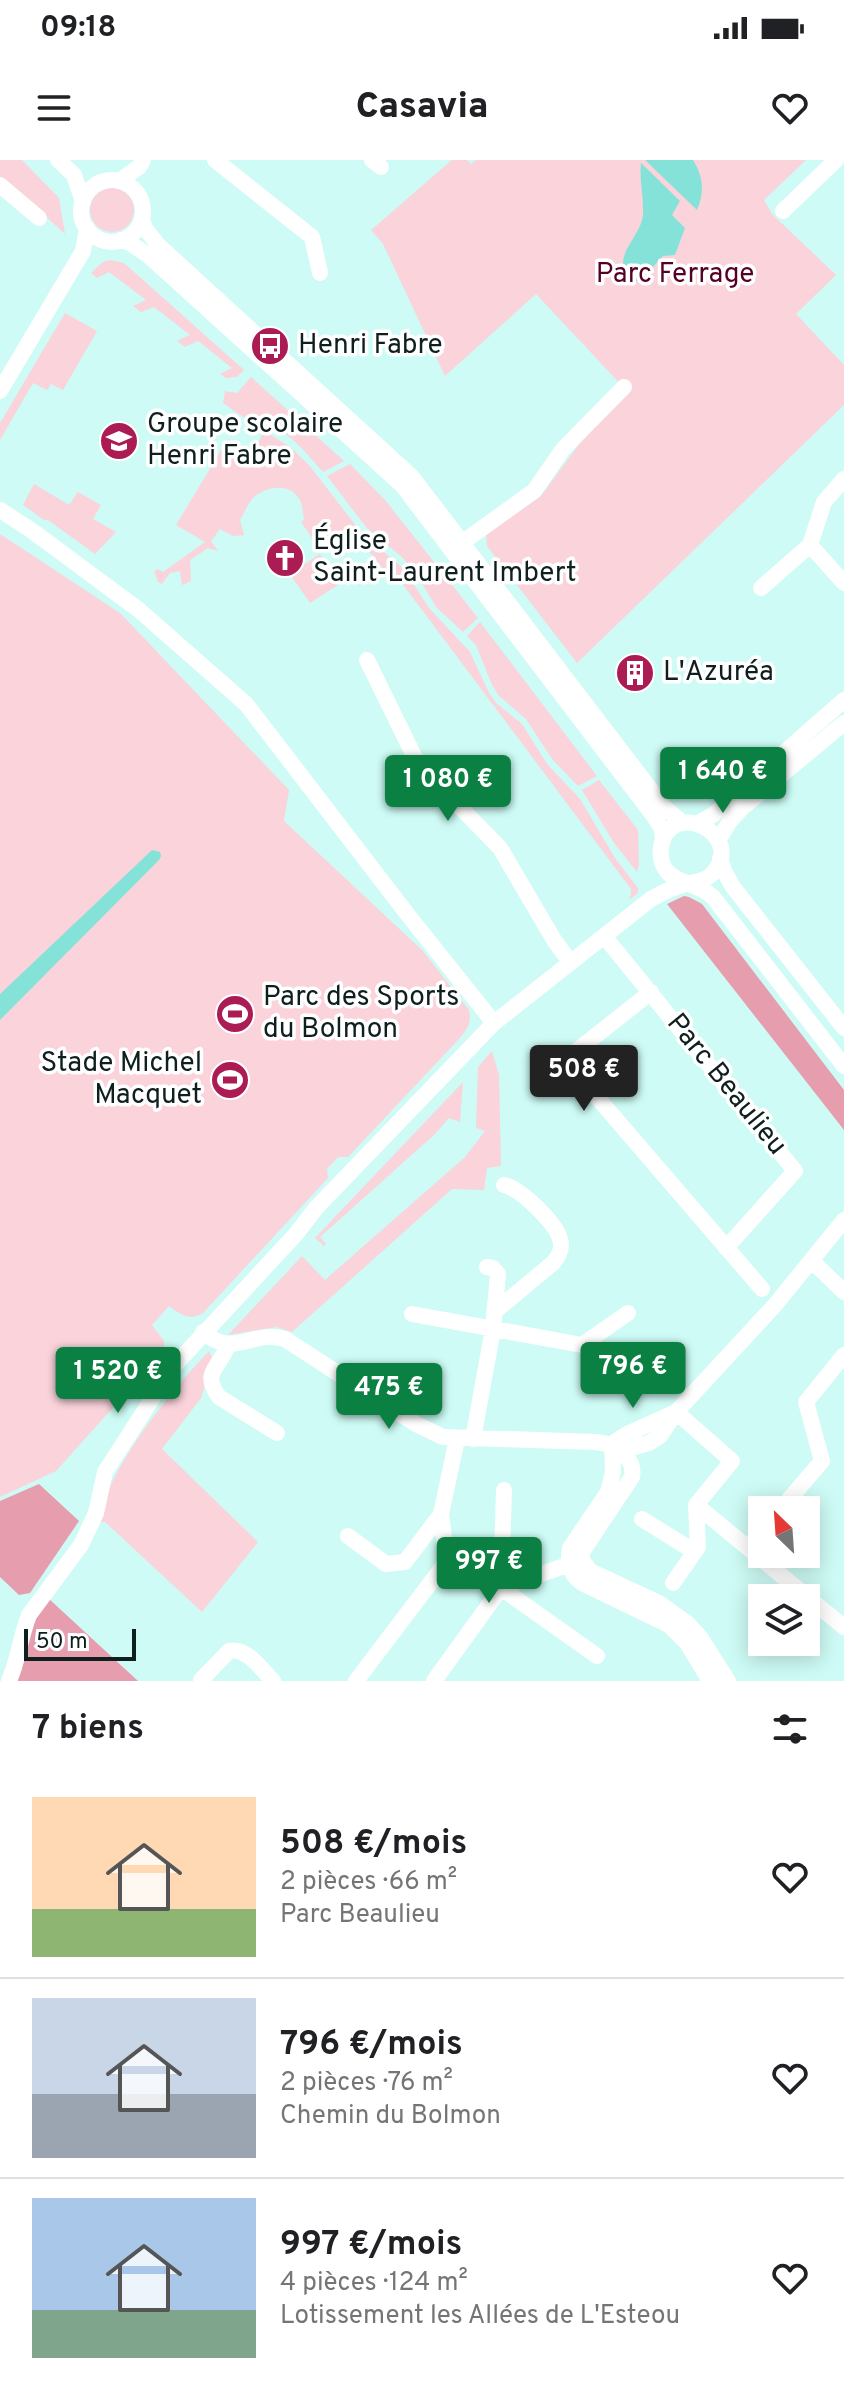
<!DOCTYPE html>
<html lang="fr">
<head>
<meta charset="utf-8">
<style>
	body { margin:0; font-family:Overpass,sans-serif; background:#f6f6f6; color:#202124; height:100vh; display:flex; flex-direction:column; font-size:30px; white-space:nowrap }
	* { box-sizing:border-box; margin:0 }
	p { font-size:26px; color:#757577 }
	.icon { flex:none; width:44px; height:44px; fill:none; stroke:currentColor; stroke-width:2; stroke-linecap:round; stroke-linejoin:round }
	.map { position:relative; height:1521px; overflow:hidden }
	.side { display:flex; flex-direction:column; background:#fff; flex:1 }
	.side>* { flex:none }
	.needle { width:52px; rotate:335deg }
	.buttons { position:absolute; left:748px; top:1336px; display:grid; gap:16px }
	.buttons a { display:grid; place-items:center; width:72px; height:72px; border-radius:0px; background:#fff; box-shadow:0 4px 20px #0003; font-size:40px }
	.scale { position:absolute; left:24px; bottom:20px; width:112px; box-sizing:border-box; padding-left:8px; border:4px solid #0e1f1e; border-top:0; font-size:22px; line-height:28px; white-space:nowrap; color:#0e1f1e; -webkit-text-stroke:6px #fff; paint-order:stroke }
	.price { position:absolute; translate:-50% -68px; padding:0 18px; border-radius:8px; background:#0b8043; color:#fff; font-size:26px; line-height:52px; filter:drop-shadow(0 2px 4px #0008) }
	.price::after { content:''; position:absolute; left:50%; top:48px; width:24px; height:18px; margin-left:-12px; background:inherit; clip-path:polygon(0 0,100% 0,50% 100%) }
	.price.on { background:#222; color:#fff }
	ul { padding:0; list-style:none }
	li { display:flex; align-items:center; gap:24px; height:200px; padding:0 32px }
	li+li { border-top:2px solid #e0e0e0 }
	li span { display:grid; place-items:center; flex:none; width:224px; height:160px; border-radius:0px; color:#555 }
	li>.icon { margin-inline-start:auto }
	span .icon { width:96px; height:96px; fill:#fffc; stroke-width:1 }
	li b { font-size:34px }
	h2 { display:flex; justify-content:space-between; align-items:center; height:96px; padding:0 32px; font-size:34px }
	.status { display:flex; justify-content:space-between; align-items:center; height:56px; padding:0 40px; background:#fff; direction:ltr }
	.status svg { height:22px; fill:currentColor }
	header { display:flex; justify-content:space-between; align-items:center; height:104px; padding:0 32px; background:#fff; font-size:36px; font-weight:800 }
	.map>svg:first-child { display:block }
	.green { fill:#fad3db }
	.forest { fill:#e69dae }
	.water { fill:#85e2d9 }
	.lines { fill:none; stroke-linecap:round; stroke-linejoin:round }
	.minor { stroke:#fff; stroke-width:16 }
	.labels { text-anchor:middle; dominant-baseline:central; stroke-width:7; stroke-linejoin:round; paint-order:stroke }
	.park-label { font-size:28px; fill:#570025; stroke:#fff }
	.poi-label { font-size:28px; fill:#0e1f1e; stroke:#fff; text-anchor:start }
	.street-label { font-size:28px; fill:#0e1f1e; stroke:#fff }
</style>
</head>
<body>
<div class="status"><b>09:18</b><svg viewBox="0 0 49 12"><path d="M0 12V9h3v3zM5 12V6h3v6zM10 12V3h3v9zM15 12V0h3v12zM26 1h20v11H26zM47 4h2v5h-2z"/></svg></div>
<header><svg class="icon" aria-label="menu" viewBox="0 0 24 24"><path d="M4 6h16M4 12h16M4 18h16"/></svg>Casavia<svg class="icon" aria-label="heart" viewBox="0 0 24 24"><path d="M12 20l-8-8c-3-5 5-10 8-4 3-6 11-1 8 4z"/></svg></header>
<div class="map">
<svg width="844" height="1521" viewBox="0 0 844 1521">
	<rect width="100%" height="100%" fill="#cefbf5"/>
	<path class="green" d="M0 0H22L59 38 65 74 7 21 0 19Z
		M452 0H467L471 4 476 0H806L764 40 772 54 836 115 796 154 844 205V245L577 503 487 386 486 374 541 336 583 279 628 232 536 134 445 216 383 84 371 70Z
		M90 50a22 22 0 1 1 44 0a22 22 0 1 1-44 0Z
		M110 100 124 103 244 210 237 217 226 218 220 214 232 208 198 181 185 187 177 181 190 175 154 147 141 152 133 146 146 140 109 112 97 118 91 113 103 102Z
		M65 153 97 171 63 230 51 224 47 230 33 223 0 280V263Z
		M251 217 344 301 323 312C307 294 287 269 264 262 260 260 255 261 251 260 241 257 232 249 223 243L225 231 237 233Z
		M264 271 290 287 309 305 353 362 367 378 403 408 429 448 470 492 488 531 496 543 522 564 547 604 580 639 615 698 638 728V733L629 740 631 735V729L401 422 397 425 352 371 329 386 319 373 312 378 301 362 304 359C303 353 302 344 300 340 290 322 266 326 253 338 249 342 244 353 240 360L244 375 233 376 220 369 211 381 218 391 208 388 190 400 191 421 182 425 180 411 170 413 162 424 158 422 154 411 158 409 163 412 205 382 176 365 228 279 257 295 259 292 256 288Z
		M350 304 386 341 478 458 463 472 436 447 417 415 403 398 366 367 327 316Z
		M34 324 69 345 78 332 101 345 93 359 116 372 95 394 48 360H44L23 345Z
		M0 374 120 453 289 630 284 661 423 791 469 850C472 863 467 870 458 880L348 997H338L327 1009 328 1018 203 1153C190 1161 181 1155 169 1146L152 1165 164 1181 163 1192 56 1311 0 1337Z
		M320 394 341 423 310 443 290 414Z
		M480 462 597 616 578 626 552 599 526 559 499 536 492 525 476 485 467 476Z
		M599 620 638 670 639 705 637 712 614 683 582 630Z
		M492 891 499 915 501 1006 487 1008 484 1030 452 1029 292 1172 276 1167 228 1175 302 1096 325 1120 465 997 485 971 476 968 478 907Z
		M463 922 460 962 449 958 435 974 320 1077 326 1084 324 1086 315 1078Z
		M209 1191 213 1200 201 1238 162 1289 258 1382 202 1452 105 1362H98C108 1308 171 1231 209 1191Z"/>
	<path class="forest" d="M684 736 689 737 702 744 844 930V970L667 744Z
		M39 1324 79 1361 30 1433 19 1435 0 1417V1341Z
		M48 1438 138 1521H17L22 1509 20 1507 28 1469Z"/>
	<path class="water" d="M645 0H693C703 16 705 32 697 50Z
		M641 3 680 41 672 55 685 68 675 95 663 96 639 122C602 103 641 79 643 55 644 38 639 21 641 3Z
		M152 690 160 692 161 696 159 700 0 860V834Z"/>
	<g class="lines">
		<path class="minor" d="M58 0 74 15 83 42
			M215 0 312 77 320 113
			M372 0 381 7
			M81 51a31 31 0 1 1 62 0a31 31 0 1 1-62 0Z
			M119 21 139 7 143 0
			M0 25 39 58
			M783 51 836 0
			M142 59 145 68 158 85 412 317 664 647 683 663
			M121 80 130 83 149 96 402 325 653 655 662 669 663 680
			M0 231 83 91 87 68
			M0 350 31 370 139 450 246 544 408 755 494 863
			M463 382 534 331 563 289 624 227
			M810 385 824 342 844 319
			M761 428 810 385 844 423
			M367 500 418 604 500 688 554 780 570 802
			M698 663 713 655 844 540
			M718 681 730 661 743 647 844 563
			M720 698 724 711 733 727 844 868
			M604 776 795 1011 726 1088
			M651 832 565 900 762 1129
			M812 1101 844 1132
			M494 1152 553 1103C559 1096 563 1089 560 1079 555 1062 521 1029 504 1025
			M412 1154 582 1185 628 1153
			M203 1172C234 1199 252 1169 285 1179L416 1264 443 1277 596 1282 631 1288 649 1283 660 1276 676 1252
			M228 1184C221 1208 200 1211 219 1237L277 1273
			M473 1279 493 1169 498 1114 493 1108 487 1107
			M612 1284 627 1274 676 1252 775 1145 844 1060
			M612 1284 613 1312 608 1332 570 1388C567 1404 570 1416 584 1424L669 1465 687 1483 710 1521
			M613 1285C624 1292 635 1302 632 1317L582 1392V1400L590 1411 659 1443 687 1463 700 1477 728 1521
			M504 1330 501 1428 597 1496
			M696 1345 844 1467
			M780 1350 822 1301 806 1242 844 1195
			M642 1359 695 1392
			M348 1376 386 1404 405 1402 441 1354
			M748 1388 762 1372
			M673 1423 698 1387 696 1345 732 1301 676 1252
			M201 1520 229 1491C247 1487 261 1509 273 1521
			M9 1521C19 1498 20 1478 29 1455L81 1385 96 1353 105 1312 172 1208 296 1074 316 1048 494 863 651 739C660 734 669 729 679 726 690 722 704 723 713 713 747 675 670 636 661 687 660 694 661 704 666 710 676 724 699 723 713 737L844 906
			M356 1521 447 1401 441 1354 457 1279
			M434 1521 501 1428 576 1402"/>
	</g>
	<defs>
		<g id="bus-disc" transform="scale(2)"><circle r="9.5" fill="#ac1c54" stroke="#fff"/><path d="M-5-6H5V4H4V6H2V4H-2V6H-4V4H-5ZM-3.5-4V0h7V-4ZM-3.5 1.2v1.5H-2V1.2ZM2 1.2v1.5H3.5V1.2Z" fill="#fff"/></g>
		<g id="school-disc" transform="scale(2)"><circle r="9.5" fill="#ac1c54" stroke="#fff"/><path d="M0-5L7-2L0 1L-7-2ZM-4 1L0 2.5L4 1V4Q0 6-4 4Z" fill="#fff"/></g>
		<g id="church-disc" transform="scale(2)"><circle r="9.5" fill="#ac1c54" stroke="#fff"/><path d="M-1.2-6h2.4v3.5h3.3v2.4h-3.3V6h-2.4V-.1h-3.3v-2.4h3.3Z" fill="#fff"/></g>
		<g id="building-disc" transform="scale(2)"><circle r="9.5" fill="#ac1c54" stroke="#fff"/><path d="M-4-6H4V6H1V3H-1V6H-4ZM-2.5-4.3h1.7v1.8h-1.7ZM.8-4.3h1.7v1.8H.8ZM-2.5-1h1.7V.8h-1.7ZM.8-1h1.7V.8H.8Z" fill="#fff"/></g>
		<g id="stadium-disc" transform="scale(2)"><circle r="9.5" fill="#ac1c54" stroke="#fff"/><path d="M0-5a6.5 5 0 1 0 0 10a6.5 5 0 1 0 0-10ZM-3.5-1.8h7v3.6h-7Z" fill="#fff"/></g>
	</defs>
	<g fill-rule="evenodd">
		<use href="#bus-disc" x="270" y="186"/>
		<use href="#school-disc" x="119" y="281"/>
		<use href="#church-disc" x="285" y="398"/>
		<use href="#building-disc" x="635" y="513"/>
		<use href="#stadium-disc" x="235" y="854"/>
		<use href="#stadium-disc" x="230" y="920"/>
	</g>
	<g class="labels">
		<g class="park-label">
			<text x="675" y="115">Parc Ferrage</text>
		</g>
		<g class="poi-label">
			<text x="298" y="186">Henri Fabre</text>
			<text x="147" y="265">Groupe scolaire<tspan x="147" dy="32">Henri Fabre</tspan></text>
			<text x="313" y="382">Église<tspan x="313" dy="32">Saint-Laurent Imbert</tspan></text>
			<text x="663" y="513">L'Azuréa</text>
			<text x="263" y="838">Parc des Sports<tspan x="263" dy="32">du Bolmon</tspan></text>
			<text x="202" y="904" text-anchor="end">Stade Michel<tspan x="202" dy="32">Macquet</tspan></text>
		</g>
		<g class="street-label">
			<text transform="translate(726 925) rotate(51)">Parc Beaulieu</text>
		</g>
	</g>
</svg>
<div class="buttons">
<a><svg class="needle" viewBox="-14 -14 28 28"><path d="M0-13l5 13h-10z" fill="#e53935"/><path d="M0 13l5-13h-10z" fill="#757577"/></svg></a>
<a><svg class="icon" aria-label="layers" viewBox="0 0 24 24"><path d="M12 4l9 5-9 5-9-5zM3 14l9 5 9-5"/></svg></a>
</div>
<div class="scale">50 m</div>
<b class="price" style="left:723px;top:655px">1 640 €</b>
<b class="price" style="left:448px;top:663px">1 080 €</b>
<b class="price on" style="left:584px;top:953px">508 €</b>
<b class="price" style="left:633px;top:1250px">796 €</b>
<b class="price" style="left:118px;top:1255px">1 520 €</b>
<b class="price" style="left:389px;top:1271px">475 €</b>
<b class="price" style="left:489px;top:1445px">997 €</b>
</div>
<section class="side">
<h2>7 biens<svg class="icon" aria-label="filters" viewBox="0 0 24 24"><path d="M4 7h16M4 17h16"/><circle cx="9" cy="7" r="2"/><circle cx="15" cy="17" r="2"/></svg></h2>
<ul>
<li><span style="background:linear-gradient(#ffd9b3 70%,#8fb573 0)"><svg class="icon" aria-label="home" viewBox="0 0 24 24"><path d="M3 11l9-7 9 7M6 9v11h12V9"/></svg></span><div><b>508 €/mois</b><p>2 pièces · 66 m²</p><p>Parc Beaulieu</p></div><svg class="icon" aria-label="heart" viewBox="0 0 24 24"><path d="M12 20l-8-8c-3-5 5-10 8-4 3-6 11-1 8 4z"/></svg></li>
<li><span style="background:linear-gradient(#c9d6e8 60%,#9aa5b1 0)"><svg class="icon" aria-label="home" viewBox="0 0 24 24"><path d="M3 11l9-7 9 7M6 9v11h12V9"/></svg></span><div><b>796 €/mois</b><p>2 pièces · 76 m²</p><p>Chemin du Bolmon</p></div><svg class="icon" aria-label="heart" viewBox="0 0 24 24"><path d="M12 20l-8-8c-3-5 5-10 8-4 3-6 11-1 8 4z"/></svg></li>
<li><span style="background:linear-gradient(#a9c7e8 70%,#7fa58c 0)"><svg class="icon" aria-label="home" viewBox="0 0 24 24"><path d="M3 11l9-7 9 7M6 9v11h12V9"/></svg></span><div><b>997 €/mois</b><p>4 pièces · 124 m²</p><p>Lotissement les Allées de L'Esteou</p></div><svg class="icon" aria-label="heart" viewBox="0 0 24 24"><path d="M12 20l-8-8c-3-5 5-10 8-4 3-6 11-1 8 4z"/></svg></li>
</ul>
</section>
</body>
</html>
